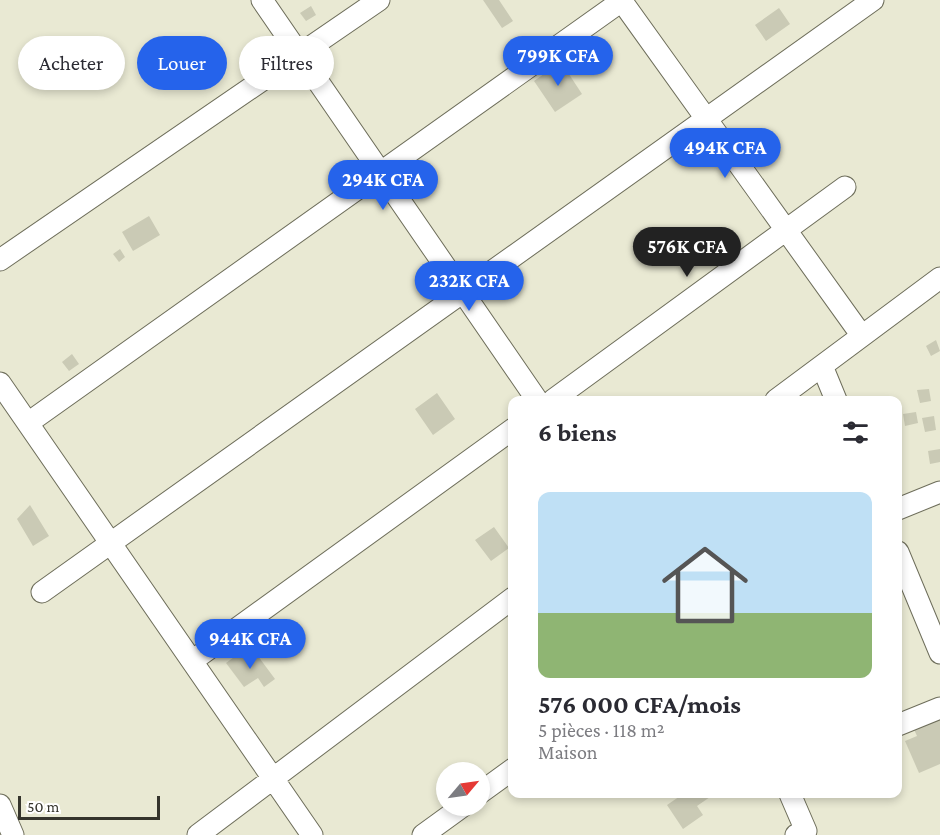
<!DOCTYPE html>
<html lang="fr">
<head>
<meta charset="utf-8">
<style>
	body { margin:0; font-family:"Crimson Pro",serif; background:#f2f2f3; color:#2b2b33; height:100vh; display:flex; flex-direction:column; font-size:22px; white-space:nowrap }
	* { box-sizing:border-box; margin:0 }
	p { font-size:20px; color:#7c7c81 }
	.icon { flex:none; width:33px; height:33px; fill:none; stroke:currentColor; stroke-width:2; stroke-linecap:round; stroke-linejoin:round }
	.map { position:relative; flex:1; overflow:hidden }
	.panel { position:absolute; left:508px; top:396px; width:394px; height:402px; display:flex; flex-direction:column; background:#fff; border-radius:12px; box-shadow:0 3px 9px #0003 }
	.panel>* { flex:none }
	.banner { position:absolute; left:18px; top:36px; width:400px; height:54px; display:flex; gap:12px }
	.needle { width:39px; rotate:61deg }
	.buttons { position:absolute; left:436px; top:762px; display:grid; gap:12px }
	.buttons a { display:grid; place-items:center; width:54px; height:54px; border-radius:50%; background:#fff; box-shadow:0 3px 9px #0003; font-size:30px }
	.scale { position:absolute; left:18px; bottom:15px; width:142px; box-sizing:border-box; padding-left:6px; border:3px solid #35342c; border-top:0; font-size:16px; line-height:21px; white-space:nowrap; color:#35342c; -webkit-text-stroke:4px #fff; paint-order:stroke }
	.price { position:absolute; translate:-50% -51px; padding:0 14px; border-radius:21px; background:#2563eb; color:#fff; font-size:20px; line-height:39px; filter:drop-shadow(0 2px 3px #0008) }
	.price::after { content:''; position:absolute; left:50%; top:36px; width:18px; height:14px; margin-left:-9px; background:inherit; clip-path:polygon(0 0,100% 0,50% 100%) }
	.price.on { background:#222; color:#fff }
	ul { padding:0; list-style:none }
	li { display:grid; align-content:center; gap:12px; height:318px; padding:0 30px }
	li span { display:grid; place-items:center; height:186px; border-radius:12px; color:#555 }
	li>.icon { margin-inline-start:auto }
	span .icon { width:108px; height:108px; fill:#fffc; stroke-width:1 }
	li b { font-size:26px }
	h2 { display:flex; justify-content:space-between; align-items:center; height:72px; padding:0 30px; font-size:26px }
	.tag { padding:0 21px; border-radius:27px; background:#fff; box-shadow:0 3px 9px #0003; font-size:21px; line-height:54px }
	.tag.on { background:#2563eb; color:#fff }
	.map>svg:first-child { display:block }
	.building { fill:#cacab5 }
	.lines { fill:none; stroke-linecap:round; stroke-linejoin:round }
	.minor-casing { stroke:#6e6e5b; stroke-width:23 }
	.minor { stroke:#fff; stroke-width:21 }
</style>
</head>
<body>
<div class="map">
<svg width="940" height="835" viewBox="0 0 940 835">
	<rect width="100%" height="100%" fill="#e9e9d3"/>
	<path class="building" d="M483 0H499L513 21 502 28Z
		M311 6 316 15 306 21 300 13Z
		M779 8 790 24 766 41 755 25Z
		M561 62 582 94 555 112 534 81Z
		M149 216 160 235 133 251 122 232Z
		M120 249 125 257 119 262 113 254Z
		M936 340 940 351 931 356 926 346Z
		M72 354 79 364 69 371 62 362Z
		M929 389 931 401 920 403 917 390Z
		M437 393 455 419 433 435 415 409Z
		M916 412 918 423 905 426 903 414Z
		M934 416 936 430 925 432 922 418Z
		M940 449V462L930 464 928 451Z
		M30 505 49 536 33 546 17 519Z
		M494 527 509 548 491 561 475 540Z
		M241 652 246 658 255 652 275 679 264 687 258 678 244 687 226 663Z
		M940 710V764L919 773 905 741 917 736 911 723Z
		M683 794H707L710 797 697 806 703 815 683 829 667 805Z"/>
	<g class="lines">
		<g class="minor-casing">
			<path id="minor" d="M262 0 537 400
				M621 0 862 336
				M0 260 379 0
				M822 366 836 400
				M0 383 312 835
				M553 400 845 187
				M776 400 940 278
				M28 423 623 0
				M898 509 940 492
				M898 552 940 653
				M42 592 873 0
				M192 661 513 429
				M898 725 940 708
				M480 793 513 769
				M790 794 806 831 796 835
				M0 805 13 835
				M198 835 513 598
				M423 835 463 806"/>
		</g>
		<use href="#minor" class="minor"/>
	</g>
</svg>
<div class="buttons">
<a><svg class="needle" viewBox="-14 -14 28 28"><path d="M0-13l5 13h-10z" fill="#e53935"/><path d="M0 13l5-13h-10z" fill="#7c7c81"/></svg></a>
</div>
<div class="scale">50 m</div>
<b class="price" style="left:558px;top:87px">799K CFA</b>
<b class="price" style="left:725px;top:179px">494K CFA</b>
<b class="price" style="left:383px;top:211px">294K CFA</b>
<b class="price on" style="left:687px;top:278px">576K CFA</b>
<b class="price" style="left:469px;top:312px">232K CFA</b>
<b class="price" style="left:250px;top:670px">944K CFA</b>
<div class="banner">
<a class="tag">Acheter</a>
<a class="tag on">Louer</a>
<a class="tag">Filtres</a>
</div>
<section class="panel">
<h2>6 biens<svg class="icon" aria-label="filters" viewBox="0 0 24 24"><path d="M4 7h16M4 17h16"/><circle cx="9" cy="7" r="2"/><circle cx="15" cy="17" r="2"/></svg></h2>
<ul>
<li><span style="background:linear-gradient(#bfe0f5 65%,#8fb573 0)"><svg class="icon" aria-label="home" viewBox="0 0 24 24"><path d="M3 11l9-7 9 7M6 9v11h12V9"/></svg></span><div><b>576 000 CFA/mois</b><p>5 pièces · 118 m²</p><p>Maison</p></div></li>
</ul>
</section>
</div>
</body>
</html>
